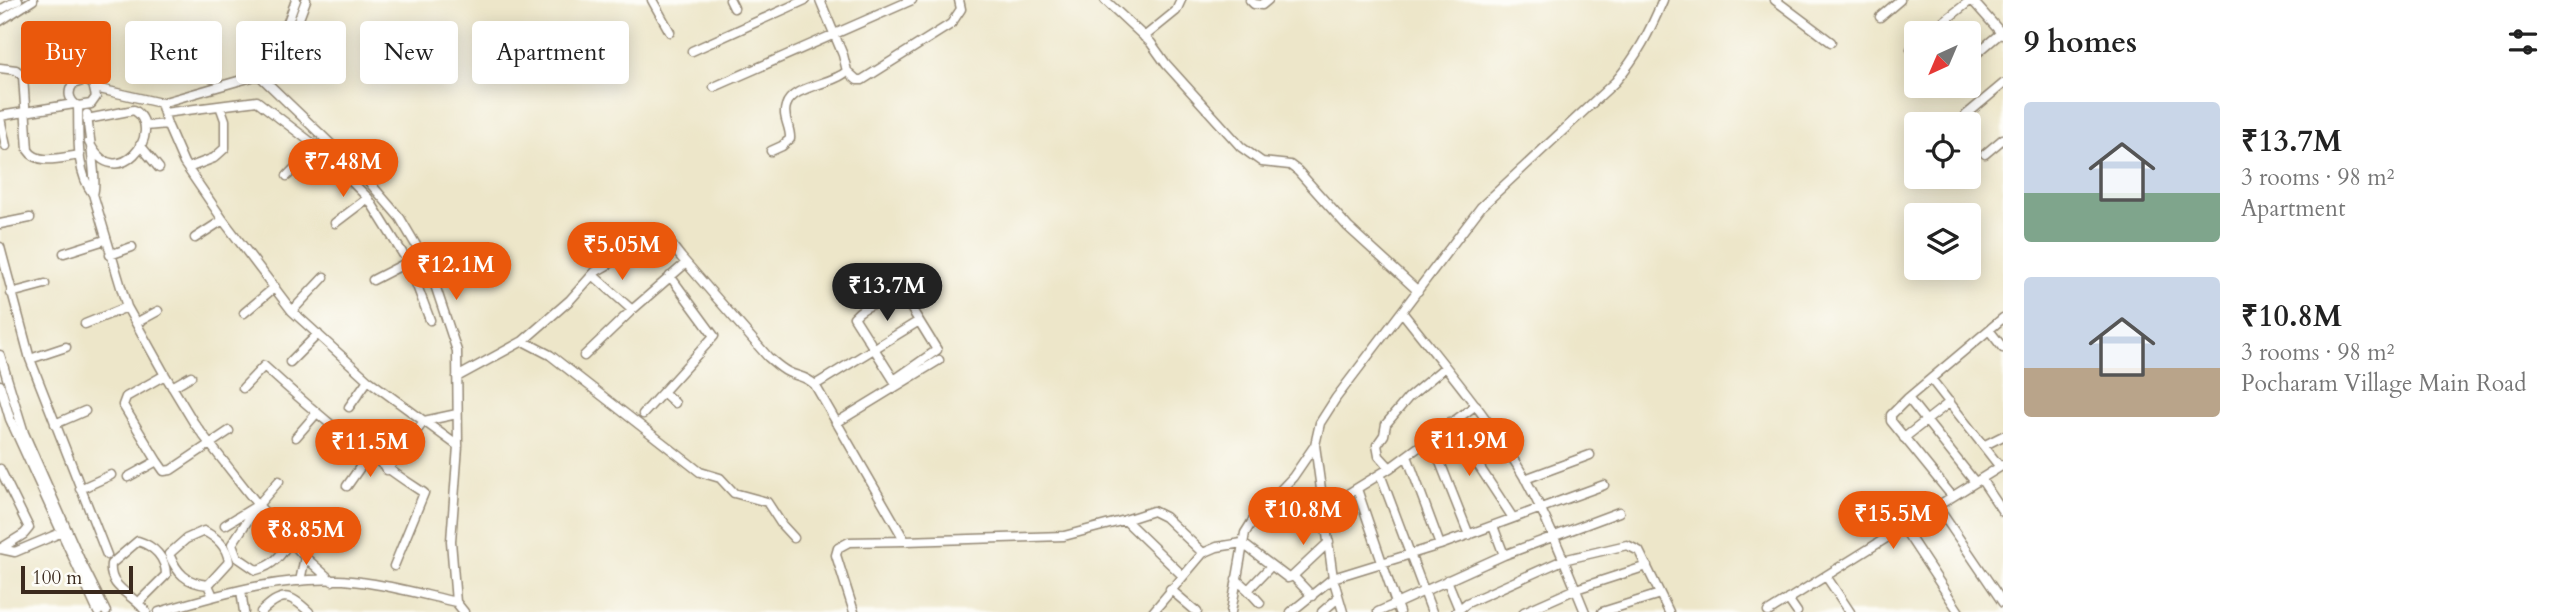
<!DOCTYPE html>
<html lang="en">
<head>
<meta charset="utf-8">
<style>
	body { margin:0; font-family:Cardo,serif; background:#f6f6f6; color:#222; height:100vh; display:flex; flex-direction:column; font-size:26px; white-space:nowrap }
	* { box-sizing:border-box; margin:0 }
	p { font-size:23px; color:#767676 }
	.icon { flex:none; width:38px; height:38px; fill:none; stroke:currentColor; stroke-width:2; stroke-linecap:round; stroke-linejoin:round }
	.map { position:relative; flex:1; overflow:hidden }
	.sheet { display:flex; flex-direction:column; background:#fff; width:560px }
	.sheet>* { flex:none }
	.top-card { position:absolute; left:21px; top:21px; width:665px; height:63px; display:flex; gap:14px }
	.needle { width:46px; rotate:224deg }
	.buttons { position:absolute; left:1904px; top:21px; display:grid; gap:14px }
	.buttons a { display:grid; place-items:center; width:77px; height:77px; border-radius:7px; background:#fff; box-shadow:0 4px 18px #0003; font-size:35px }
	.scale { position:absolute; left:21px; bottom:18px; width:112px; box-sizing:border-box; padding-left:7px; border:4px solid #3b2a1e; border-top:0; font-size:19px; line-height:24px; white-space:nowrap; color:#3b2a1e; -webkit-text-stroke:5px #fdfcf7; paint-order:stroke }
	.price { position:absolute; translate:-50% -60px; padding:0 16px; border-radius:24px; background:#ea580c; color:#fff; font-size:23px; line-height:46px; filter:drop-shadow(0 2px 4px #0008) }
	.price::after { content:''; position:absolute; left:50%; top:42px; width:21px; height:16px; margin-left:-10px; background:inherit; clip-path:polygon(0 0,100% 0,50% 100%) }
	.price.active { background:#222; color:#fff }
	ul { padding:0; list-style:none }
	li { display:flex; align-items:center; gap:21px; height:175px; padding:0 21px }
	li span { display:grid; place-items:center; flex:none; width:196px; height:140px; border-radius:7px; color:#555 }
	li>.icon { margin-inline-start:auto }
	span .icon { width:84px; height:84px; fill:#fffc; stroke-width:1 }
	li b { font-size:30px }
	h2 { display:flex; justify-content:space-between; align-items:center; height:84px; padding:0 21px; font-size:30px }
	.pill { padding:0 24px; border-radius:7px; background:#fff; box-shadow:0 4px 18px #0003; font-size:24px; line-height:63px }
	.pill.active { background:#ea580c; color:#fff }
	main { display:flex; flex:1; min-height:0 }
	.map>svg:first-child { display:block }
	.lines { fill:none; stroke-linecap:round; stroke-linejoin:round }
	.street-casing { stroke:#948874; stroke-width:11 }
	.street { stroke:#fff; stroke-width:8 }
</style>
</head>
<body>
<main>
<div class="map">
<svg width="2003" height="612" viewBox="0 0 2003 612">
	<rect width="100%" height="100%" fill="#fdfcf7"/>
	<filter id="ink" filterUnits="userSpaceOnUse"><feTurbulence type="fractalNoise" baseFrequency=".0143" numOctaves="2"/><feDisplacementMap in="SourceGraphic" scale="14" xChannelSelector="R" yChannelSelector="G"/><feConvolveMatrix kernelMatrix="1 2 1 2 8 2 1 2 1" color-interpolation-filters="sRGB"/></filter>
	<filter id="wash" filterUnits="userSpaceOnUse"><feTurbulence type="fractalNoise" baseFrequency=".00686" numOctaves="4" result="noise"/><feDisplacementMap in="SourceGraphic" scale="28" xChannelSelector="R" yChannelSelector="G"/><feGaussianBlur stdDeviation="1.57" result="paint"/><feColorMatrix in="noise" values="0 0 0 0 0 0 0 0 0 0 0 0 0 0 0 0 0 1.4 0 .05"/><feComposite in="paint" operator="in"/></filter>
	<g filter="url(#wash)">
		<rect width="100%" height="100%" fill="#ede6c9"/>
	</g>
	<g filter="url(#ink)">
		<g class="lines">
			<g class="street-casing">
				<path id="street" d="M652 0 670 32
					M730 0 734 8
					M1105 0 1151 43 1166 64 1241 147 1262 162 1290 165 1298 171 1348 227 1418 291
					M1250 0 1254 4 1262 5 1268 0
					M1775 0 1831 42
					M1972 0 2003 35
					M0 10 18 0
					M1880 17 1900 0
					M0 21 33 0
					M1929 33 1971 0
					M1144 37 1176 11 1181 0
					M1911 49 1916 45
					M692 51 805 0
					M1969 60 2003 31
					M0 68 16 70 23 76 28 150C38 166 63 157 80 155
					M847 71 857 80H862L951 24 961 9 959 0
					M259 75 363 175 400 218 429 267 457 351 458 446 451 541 456 602 464 612
					M259 75 263 52 288 22 296 0
					M714 87 912 0
					M95 88 161 103 259 75 274 59 297 24 306 0
					M161 103 167 124 184 163 223 220 292 311 368 380 458 446
					M78 106 91 104 96 97 93 84 85 80 73 84C67 92 69 101 78 106 79 134 75 170 93 194L127 307 165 375 194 423 210 444 258 505 305 557 300 581
					M164 113 257 101 316 146 368 198 408 262 430 320
					M87 114C88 132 98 182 93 194
					M1966 115 2003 84
					M0 116 74 104
					M0 118 6 146
					M87 119 134 110C168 131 115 197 89 142
					M146 126 167 124
					M140 145 159 168
					M771 151 782 146 790 139C791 127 782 118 786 106 792 85 833 85 847 71L843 55 820 0
					M1985 154 2003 139
					M188 168 214 158 225 148V120L220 106
					M287 176 316 146
					M335 223 368 198
					M0 224 30 218
					M195 238 223 220
					M0 247 30 359 107 555
					M64 253 105 240
					M110 255 132 247
					M593 275 632 310
					M373 280 408 262
					M11 293 45 284
					M292 311 324 277
					M1402 312C1445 367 1491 420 1526 480 1549 522 1567 568 1585 612
					M244 313 275 287
					M136 323 158 311
					M85 324 127 307
					M1989 330 2003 348
					M523 341 570 300 595 272 663 234 681 257 768 357C774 362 780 368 788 372 798 377 806 376 815 385L905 541 1064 536 1125 520 1153 511 1165 517 1203 553
					M0 355 24 433 81 562 106 612
					M584 356 632 310 686 263
					M30 359 66 347
					M290 362 318 334
					M457 377 523 341 550 355 700 472 720 478 734 493 767 502 782 525 794 538
					M1931 379 2000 467
					M894 380 937 350 908 303C890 297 866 303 854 317L897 385
					M0 385 10 419 98 612
					M815 385 919 321
					M172 387 191 376
					M243 388 264 366C315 413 366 456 424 493L394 566
					M663 392 675 403
					M1908 398 1975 482
					M349 407 368 380
					M643 414 714 336 670 276
					M1450 422 1513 518
					M836 423 939 360
					M55 424 85 411
					M296 437 316 414
					M1430 437 1469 535
					M1904 438 1950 402
					M1985 445 2003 436
					M1407 456 1440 545
					M157 461 123 405 126 397 165 375
					M1390 468 1379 456 1377 445 1384 435 1386 424 1408 398 1445 367
					M0 469 29 528 24 534 0 549
					M387 470 424 421 457 414
					M1380 474 1432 612
					M128 477 157 461 164 471 171 470 229 431
					M1525 479 1590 455
					M1981 479 2003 512
					M347 486 368 456
					M80 489 111 475
					M1357 489 1399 612
					M1952 496 1891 421V415L1908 398 2003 318
					M258 505 232 544 237 557 256 570C273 566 282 555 290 540
					M1937 506 2003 603
					M1325 508 1390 468 1476 405
					M1125 520 1182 575
					M225 525 258 505 279 481
					M1493 526 1504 555
					M1903 527 1959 612
					M1 549 15 552 60 533
					M305 557 332 581
					M1293 576 1312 596
					M1826 576 1850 612
					M1236 579 1248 590 1271 566
					M1447 580 1459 609
					M208 585 229 562C227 546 217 538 204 531L186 539 169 554C177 573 186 583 208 585L213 596
					M1170 589 1197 612
					M241 590 244 612
					M1248 590 1260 603
					M1788 599 1797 612
					M139 602 166 575C166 558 154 546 138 541L111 564C108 589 134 594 146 612
					M159 612C223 593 294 572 361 582 393 586 425 595 456 602
					M261 612C281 593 288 592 309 612
					M854 612 836 555 838 548 849 542 905 541
					M1153 612 1203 553 1217 547 1242 543 1288 578 1293 576 1329 542
					M1231 612 1245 533 1255 517 1293 477 1315 445
					M1291 612 1333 578 1440 545 1604 485
					M1322 612 1338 598
					M1343 612 1333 578 1315 445 1320 423 1336 398 1481 207 1615 82C1638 55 1649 33 1663 0
					M1378 612 1504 555 1619 512
					M1456 612 1467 603 1563 560 1627 545 1639 551 1669 612
					M1524 612 1576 589 1647 566
					M1602 612 1660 594
					M1768 612 2003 465"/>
			</g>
			<use href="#street" class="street"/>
		</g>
	</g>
</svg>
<div class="buttons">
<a><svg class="needle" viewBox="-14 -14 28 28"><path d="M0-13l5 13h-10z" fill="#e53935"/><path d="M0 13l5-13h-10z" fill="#767676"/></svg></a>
<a><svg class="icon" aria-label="locate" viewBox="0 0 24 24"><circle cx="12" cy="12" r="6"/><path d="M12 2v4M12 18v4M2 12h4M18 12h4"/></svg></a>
<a><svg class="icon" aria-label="layers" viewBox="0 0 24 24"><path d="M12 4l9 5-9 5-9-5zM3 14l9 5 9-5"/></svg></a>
</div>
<div class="scale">100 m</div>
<b class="price" style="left:343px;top:199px">₹7.48M</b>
<b class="price" style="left:622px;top:282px">₹5.05M</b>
<b class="price" style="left:456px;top:302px">₹12.1M</b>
<b class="price active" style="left:887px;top:323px">₹13.7M</b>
<b class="price" style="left:1469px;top:478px">₹11.9M</b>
<b class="price" style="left:370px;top:479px">₹11.5M</b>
<b class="price" style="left:1303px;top:547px">₹10.8M</b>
<b class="price" style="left:1893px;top:551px">₹15.5M</b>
<b class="price" style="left:306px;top:567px">₹8.85M</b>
<div class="top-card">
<a class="pill active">Buy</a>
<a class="pill">Rent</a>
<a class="pill">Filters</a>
<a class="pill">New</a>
<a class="pill">Apartment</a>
</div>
</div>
<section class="sheet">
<h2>9 homes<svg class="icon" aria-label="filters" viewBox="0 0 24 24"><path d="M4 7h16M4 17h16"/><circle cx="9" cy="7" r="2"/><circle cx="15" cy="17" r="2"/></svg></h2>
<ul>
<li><span style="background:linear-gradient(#c9d6e8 65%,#7fa58c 0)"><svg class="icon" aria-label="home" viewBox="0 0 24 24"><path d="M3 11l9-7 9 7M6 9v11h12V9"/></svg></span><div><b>₹13.7M</b><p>3 rooms · 98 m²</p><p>Apartment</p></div></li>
<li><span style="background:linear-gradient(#c9d6e8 65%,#b9a48a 0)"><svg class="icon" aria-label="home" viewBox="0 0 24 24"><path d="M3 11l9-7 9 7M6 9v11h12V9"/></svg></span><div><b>₹10.8M</b><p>3 rooms · 98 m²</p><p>Pocharam Village Main Road</p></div></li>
</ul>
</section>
</main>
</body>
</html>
